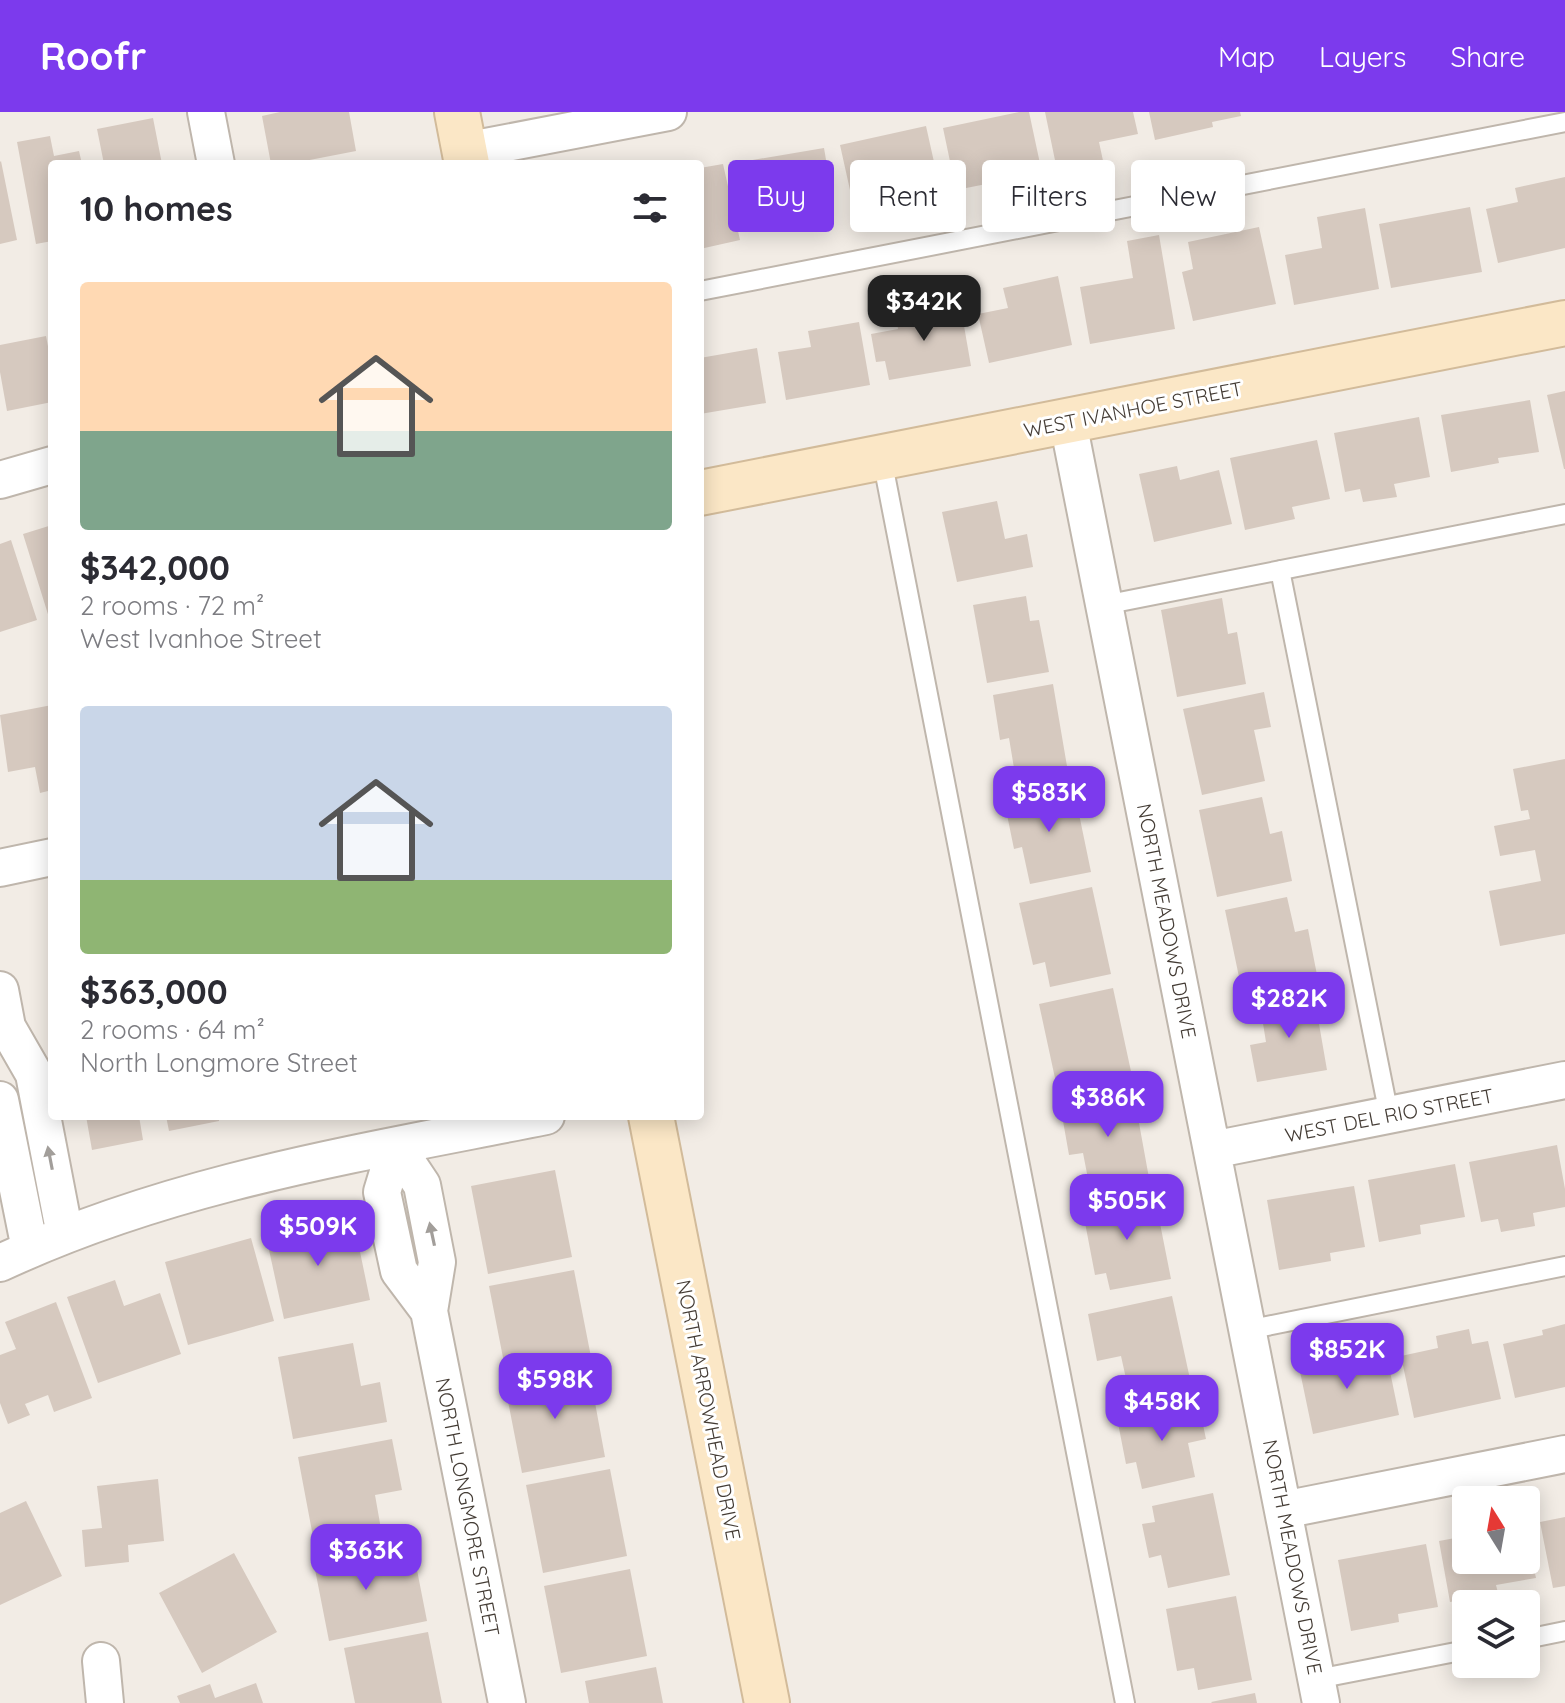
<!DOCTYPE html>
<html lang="en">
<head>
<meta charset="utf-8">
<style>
	body { margin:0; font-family:Quicksand,sans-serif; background:#f7f7f7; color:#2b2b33; height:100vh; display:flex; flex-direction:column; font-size:30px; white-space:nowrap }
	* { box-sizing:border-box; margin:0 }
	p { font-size:26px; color:#7c7c81 }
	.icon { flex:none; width:44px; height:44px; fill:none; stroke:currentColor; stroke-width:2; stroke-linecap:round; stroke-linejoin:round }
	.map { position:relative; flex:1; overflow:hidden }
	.side { position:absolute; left:48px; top:48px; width:656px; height:960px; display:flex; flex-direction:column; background:#fff; border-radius:8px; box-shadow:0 4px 20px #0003 }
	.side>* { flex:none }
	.top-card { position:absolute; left:728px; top:48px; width:716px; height:72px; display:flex; gap:16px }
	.needle { width:52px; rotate:349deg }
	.fabs { position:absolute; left:1452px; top:1374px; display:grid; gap:16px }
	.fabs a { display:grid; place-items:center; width:88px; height:88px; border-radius:8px; background:#fff; box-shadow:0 4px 20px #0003; font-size:40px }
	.price { position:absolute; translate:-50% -68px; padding:0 18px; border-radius:16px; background:#7c3aed; color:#fff; font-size:26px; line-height:52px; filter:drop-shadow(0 2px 4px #0008) }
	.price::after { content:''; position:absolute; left:50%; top:48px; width:24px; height:18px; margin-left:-12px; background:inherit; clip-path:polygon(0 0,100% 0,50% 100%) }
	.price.current { background:#222; color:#fff }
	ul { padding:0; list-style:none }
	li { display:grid; align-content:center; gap:16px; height:424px; padding:0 32px }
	li span { display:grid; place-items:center; height:248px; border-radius:8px; color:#555 }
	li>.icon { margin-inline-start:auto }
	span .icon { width:144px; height:144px; fill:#fffc; stroke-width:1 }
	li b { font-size:34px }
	h2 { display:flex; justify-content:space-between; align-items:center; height:96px; padding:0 32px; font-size:34px }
	.tag { padding:0 28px; border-radius:8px; background:#fff; box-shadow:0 4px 20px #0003; font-size:28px; line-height:72px }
	.tag.current { background:#7c3aed; color:#fff }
	header { display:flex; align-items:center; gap:48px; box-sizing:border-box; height:112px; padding:0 40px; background:#7c3aed; color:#fff }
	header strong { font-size:38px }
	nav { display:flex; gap:44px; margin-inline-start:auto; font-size:28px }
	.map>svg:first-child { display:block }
	.building { fill:#d6c9bf }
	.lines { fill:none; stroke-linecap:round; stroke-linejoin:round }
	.lane-casing { stroke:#bfb6ac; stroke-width:22 }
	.street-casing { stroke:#bfb6ac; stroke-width:40 }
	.secondary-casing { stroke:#d2bb9a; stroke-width:48 }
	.lane { stroke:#fff; stroke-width:18 }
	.street { stroke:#fff; stroke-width:36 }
	.secondary { stroke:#fbe7c6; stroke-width:44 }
	.oneway { fill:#a29e9a }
	.labels { text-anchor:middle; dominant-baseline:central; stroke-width:6; stroke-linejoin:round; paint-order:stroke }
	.street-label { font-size:20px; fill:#443c35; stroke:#fff }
</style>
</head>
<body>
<header>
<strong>Roofr</strong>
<nav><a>Map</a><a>Layers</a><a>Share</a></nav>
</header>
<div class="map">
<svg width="1565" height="1591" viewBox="0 0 1565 1591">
	<rect width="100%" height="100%" fill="#f2ece5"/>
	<path class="building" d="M280 0H349L356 39 289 52H271L262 4Z
		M1019 0H1029L1042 61 956 78 943 16Z
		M1045 0H1133L1138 22 1099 30 1108 72 1062 82Z
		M1149 0H1240L1241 4 1212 10 1213 15 1155 28Z
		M153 6 162 52H104L97 17Z
		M926 14 940 77 854 96 840 33Z
		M50 24 54 44 79 39 82 52H52V129L36 132 17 30Z
		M824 36 832 83 802 88 805 104 752 113 741 50Z
		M1 49 17 128 0 132V50Z
		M723 52 740 128 700 137V56Z
		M1565 65V136L1498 151 1486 97 1518 90 1515 76Z
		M1470 95 1482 160 1391 176 1379 112Z
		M1365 96 1379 177 1294 193 1285 143 1322 136 1317 105Z
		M1259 115 1276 192 1193 209 1182 160 1193 157 1188 130Z
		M1159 123 1175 217 1090 232 1080 175 1133 166 1127 129Z
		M1058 164 1072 233 989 251 978 202 1008 196 1003 176Z
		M960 191 971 254 889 268 885 249 876 250 871 222 898 217 896 202Z
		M859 210 870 273 786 288 778 240 811 235 808 219Z
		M46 224 52 255V290L7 299 0 260V233Z
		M757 236 766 291 700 302V246Z
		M1565 279V357H1564L1547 283Z
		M1530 288 1539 340 1498 346 1499 351 1451 360 1441 303Z
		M1419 305 1430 365 1394 372 1397 385 1363 390 1360 377 1345 380 1334 321Z
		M1317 328 1330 387 1292 395 1295 407 1245 418 1230 346Z
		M1177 354 1180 368 1219 358 1232 412 1154 430 1139 362Z
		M997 389 1005 427 1027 422 1033 455 957 470 942 400Z
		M52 413V512H51L23 422Z
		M11 428 37 508 0 520V432Z
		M1026 484 1030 509 1039 508 1049 560 987 571 973 493Z
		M1222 486 1228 522 1237 520 1246 572 1177 585 1161 498Z
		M1053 572 1068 660 1016 668 1009 626 1000 628 993 583Z
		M1264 580 1271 615 1254 618 1265 669 1202 683 1183 597Z
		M52 593V678L40 681 35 655 8 660 0 603Z
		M1565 647V822L1500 834 1489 779 1541 769 1535 738 1500 744 1494 714 1530 707 1528 698 1521 699 1513 657Z
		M1073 673 1091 760 1030 772 1022 735 1014 737 1004 688Z
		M1262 685 1270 722 1282 719 1292 769 1217 785 1199 698Z
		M1092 775 1111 862 1050 875 1045 850 1033 853 1019 791Z
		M1287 785 1295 820 1308 817 1318 868 1243 884 1225 798Z
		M1113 876 1132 964 1058 980 1039 892Z
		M1314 883 1327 958 1257 970 1250 933 1266 930 1260 893Z
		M1133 978 1149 1066 1090 1077 1083 1041 1069 1043 1063 1009 1075 1006 1073 990Z
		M86 1004H139L143 1028 92 1038Z
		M166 1004H219V1009L169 1019Z
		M1557 1033 1565 1077V1095L1533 1101 1535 1114 1501 1120 1498 1107 1481 1110 1469 1050Z
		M1455 1052 1465 1105 1420 1113 1421 1122 1379 1130 1368 1068Z
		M555 1058 572 1145 488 1162 471 1074Z
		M1354 1074 1365 1135 1330 1141 1331 1149 1279 1158 1267 1088Z
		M1154 1081 1171 1167 1110 1178 1106 1161 1095 1163 1082 1095Z
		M353 1106 370 1188 284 1207 266 1124Z
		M251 1126 274 1209 188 1233 165 1150Z
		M574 1158 591 1245 506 1261 489 1174Z
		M115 1168 124 1194 160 1181 181 1242 98 1271 67 1185Z
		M1172 1184 1190 1267 1129 1280 1121 1244 1097 1249 1088 1202Z
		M56 1190 92 1286 54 1300 48 1283 25 1292 30 1303 8 1312 0 1291V1243L16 1237 5 1210Z
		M1565 1212V1275L1515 1286 1503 1232 1543 1223 1542 1218Z
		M1469 1217 1472 1232 1488 1229 1501 1287 1414 1306 1401 1244 1438 1236 1436 1224Z
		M353 1231 361 1274 380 1270 387 1310 293 1327 278 1245Z
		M1351 1239 1354 1252 1387 1245 1399 1303 1313 1322 1298 1250Z
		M589 1258 605 1345 522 1361 505 1274Z
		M1198 1289 1206 1327 1188 1331 1195 1365 1142 1377 1136 1350 1126 1352 1117 1306Z
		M392 1327 402 1378 375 1383 381 1417 314 1430 298 1345Z
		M610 1357 627 1444 543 1461 526 1373Z
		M158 1367 164 1429 128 1433 129 1450 85 1455 82 1418 102 1416 97 1374Z
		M1213 1381 1230 1463 1168 1476 1161 1443 1149 1446 1142 1412 1155 1410 1152 1394Z
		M26 1389 62 1464 0 1493V1401Z
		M1565 1405V1474L1553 1476 1540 1410Z
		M1526 1419 1536 1466 1496 1473 1498 1481 1450 1490 1439 1429 1466 1424V1448H1526Z
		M382 1428 389 1463 417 1458 427 1509 329 1529 312 1442Z
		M1426 1432 1438 1495 1398 1502 1399 1510 1351 1519 1338 1448Z
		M234 1441 277 1520 202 1561 159 1481Z
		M630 1457 647 1544 561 1561 544 1474Z
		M1236 1484 1252 1568 1198 1578 1194 1556 1177 1559 1166 1497Z
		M428 1520 442 1591H355L344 1536Z
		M656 1555 663 1591H589L585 1569Z
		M256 1571 263 1591H180L177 1584 210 1572 215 1586Z
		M1255 1581 1257 1591H1212L1211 1590Z"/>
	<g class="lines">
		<g class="lane-casing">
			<path id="lane" d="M700 179 1565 10
				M882 347 1125 1591
				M1280 458 1389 1003
				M1104 493 1565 402
				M1247 1218 1565 1154
				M1526 1527 1565 1519
				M1317 1567 1466 1538"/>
		</g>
		<g class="street-casing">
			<path id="street" d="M206 0 216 52
				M465 39 668 0
				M1068 310 1321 1591
				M0 368 52 353
				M0 756 52 745
				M0 878 7 915 34 962 65 1123
				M0 988 30 1137
				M396 1034 422 1073 437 1150 429 1199 507 1591
				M396 1034 382 1080 399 1159 429 1199
				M1212 1038 1565 968
				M0 1151C173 1070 361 1041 546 1004
				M1283 1398 1565 1342
				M101 1549 105 1591"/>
		</g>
		<g class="secondary-casing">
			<path id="secondary" d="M457 0 467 52
				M700 381 1565 211
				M651 1004 767 1591"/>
		</g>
		<use href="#lane" class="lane"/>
		<use href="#street" class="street"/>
		<use href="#secondary" class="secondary"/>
	</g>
	<defs><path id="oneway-solid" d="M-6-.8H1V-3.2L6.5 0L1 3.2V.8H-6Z" transform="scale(2)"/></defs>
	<g class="oneway">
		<use href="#oneway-solid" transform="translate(50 1046) rotate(-101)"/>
		<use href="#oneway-solid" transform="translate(432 1122) rotate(-102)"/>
	</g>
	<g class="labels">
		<g class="street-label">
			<text transform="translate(1133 297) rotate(-11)">WEST IVANHOE STREET</text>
			<text transform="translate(1167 809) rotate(79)">NORTH MEADOWS DRIVE</text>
			<text transform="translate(1389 1003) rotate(-11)">WEST DEL RIO STREET</text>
			<text transform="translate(709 1298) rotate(79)">NORTH ARROWHEAD DRIVE</text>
			<text transform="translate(468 1395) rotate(79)">NORTH LONGMORE STREET</text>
			<text transform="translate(1293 1445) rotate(79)">NORTH MEADOWS DRIVE</text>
		</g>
	</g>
</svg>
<div class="fabs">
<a><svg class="needle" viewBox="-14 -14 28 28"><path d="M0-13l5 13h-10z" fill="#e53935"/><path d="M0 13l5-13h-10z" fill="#7c7c81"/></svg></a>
<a><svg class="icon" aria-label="layers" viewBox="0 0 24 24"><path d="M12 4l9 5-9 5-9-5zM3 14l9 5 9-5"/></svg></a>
</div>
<b class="price current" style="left:924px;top:231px">$342K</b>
<b class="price" style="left:1049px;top:722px">$583K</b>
<b class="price" style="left:1289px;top:928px">$282K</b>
<b class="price" style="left:1108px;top:1027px">$386K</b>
<b class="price" style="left:1127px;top:1130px">$505K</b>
<b class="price" style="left:318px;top:1156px">$509K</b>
<b class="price" style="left:1347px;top:1279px">$852K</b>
<b class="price" style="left:555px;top:1309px">$598K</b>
<b class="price" style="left:1162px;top:1331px">$458K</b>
<b class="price" style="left:366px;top:1480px">$363K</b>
<div class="top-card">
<a class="tag current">Buy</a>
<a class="tag">Rent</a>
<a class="tag">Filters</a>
<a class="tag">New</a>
</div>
<section class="side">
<h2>10 homes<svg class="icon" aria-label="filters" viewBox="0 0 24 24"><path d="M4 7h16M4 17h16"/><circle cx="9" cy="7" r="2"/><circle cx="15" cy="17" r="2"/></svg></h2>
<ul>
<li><span style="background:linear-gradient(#ffd9b3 60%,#7fa58c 0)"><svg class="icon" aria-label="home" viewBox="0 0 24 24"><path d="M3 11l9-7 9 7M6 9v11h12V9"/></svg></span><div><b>$342,000</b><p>2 rooms · 72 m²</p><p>West Ivanhoe Street</p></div></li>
<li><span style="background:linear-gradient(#c9d6e8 70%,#8fb573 0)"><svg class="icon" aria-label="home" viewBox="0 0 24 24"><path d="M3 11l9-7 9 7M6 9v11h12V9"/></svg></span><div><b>$363,000</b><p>2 rooms · 64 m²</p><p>North Longmore Street</p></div></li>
</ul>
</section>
</div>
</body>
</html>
